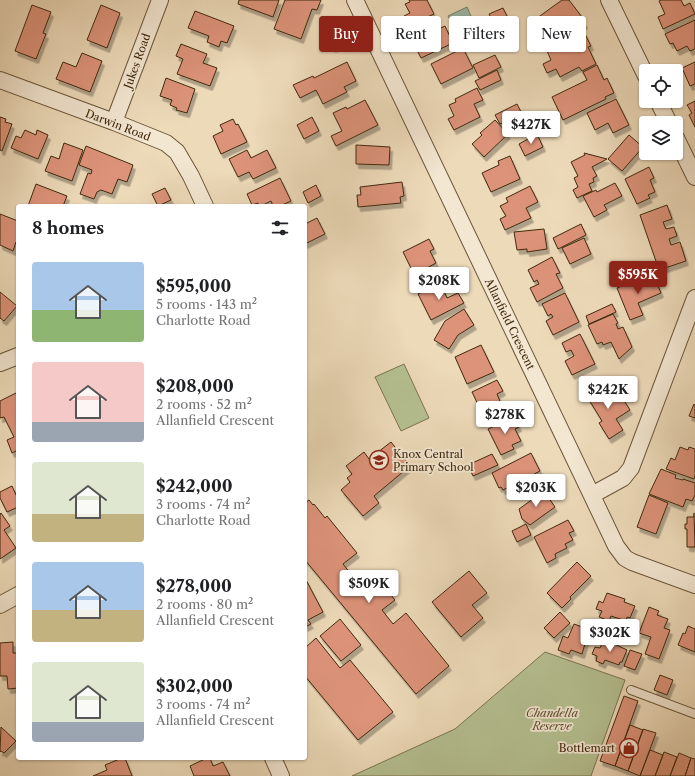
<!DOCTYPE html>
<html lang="en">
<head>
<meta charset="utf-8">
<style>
	body { margin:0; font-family:"Libre Caslon Text",serif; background:#f2f2f2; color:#202124; height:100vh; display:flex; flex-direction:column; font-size:15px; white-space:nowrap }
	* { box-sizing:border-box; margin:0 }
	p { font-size:13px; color:#757577 }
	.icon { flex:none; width:22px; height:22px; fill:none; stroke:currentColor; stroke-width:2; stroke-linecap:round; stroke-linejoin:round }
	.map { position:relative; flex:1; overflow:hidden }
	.panel { position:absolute; left:16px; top:204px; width:291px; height:556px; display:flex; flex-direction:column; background:#fff; border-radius:4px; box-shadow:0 1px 3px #0004 }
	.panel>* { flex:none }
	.banner { position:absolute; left:319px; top:16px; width:316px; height:36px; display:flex; gap:8px }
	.buttons { position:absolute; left:639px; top:64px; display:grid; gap:8px }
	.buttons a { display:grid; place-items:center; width:44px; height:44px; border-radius:4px; background:#fff; box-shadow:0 1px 3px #0004; font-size:20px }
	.price { position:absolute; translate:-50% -34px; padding:0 9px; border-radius:4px; background:#fff; color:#222; font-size:13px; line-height:26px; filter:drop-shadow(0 1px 2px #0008) }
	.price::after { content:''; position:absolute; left:50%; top:24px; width:12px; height:9px; margin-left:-6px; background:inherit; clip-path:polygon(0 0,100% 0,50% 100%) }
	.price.selected { background:#8f2418; color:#fff }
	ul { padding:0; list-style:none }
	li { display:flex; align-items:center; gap:12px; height:100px; padding:0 16px }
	li span { display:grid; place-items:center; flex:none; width:112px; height:80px; border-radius:4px; color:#555 }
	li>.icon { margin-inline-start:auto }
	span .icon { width:48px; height:48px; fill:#fffc; stroke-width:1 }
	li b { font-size:17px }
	h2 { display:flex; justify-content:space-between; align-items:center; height:48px; padding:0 16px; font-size:17px }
	.chip { padding:0 14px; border-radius:4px; background:#fff; box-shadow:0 1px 3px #0004; font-size:14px; line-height:36px }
	.chip.selected { background:#8f2418; color:#fff }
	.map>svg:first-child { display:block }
	.green { fill:#b5c091; stroke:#7a744f }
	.water { fill:#9abba9; stroke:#76816b }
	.building { fill:#dd937a; stroke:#40290d; filter:url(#shadow) }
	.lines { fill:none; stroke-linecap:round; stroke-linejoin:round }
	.lane-casing { stroke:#6b5538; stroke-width:10 }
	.street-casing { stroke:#6b5538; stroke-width:18 }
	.lane { stroke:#f3e7d2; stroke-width:8 }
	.street { stroke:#f3e7d2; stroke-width:16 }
	.labels { text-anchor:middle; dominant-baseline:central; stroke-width:3.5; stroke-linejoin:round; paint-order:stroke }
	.street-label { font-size:11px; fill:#40290d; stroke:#f3e7d2 }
	.poi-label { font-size:11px; fill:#40290d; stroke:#f3e7d2; text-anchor:start }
	.park-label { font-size:11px; font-style:italic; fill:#5d4f2e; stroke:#f3e7d2 }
</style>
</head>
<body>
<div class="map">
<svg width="695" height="776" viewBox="0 0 695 776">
	<defs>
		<filter id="shadow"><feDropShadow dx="2.5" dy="4.5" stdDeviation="0" flood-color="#0004"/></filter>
	</defs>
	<rect width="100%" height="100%" fill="#eddab9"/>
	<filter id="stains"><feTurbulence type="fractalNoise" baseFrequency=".005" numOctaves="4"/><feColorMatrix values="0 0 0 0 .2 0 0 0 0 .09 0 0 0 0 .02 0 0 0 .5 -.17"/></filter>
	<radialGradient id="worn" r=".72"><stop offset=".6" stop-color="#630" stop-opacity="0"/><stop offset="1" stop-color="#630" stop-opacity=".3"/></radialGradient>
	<path class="green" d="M404 364 429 418 401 431 375 377Z
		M545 652 625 680 591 776H352L455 729Z"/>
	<path class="water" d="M467 7 471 16 458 22 454 27 451 25 452 23 448 16Z"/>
	<path class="building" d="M239 0H279L273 17 238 4Z
		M285 0H321L317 10 312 9 301 39 274 29Z
		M409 0H427L434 14 408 26 404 16 410 13 405 4 410 2Z
		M562 0H569L582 17 581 18 585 24 566 37 559 27 545 38 533 21Z
		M661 0H681L684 6 690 3 695 14 663 29 658 17 665 14 659 1Z
		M32 5 51 12 43 33 46 34 36 59 15 51Z
		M101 5 120 13 107 48 87 40Z
		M503 8 510 22 496 28 489 14Z
		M195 11 234 26 227 43 221 41 219 47 207 42 209 36 188 28Z
		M695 20V49L690 51 687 46 677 51 673 43 670 44 665 34Z
		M339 21 349 41 333 48 324 29Z
		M424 23 430 33 445 26 453 43 421 58 413 42 418 39 413 28Z
		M584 32 591 46 588 47 596 64 582 71 579 67 560 77 556 69 547 73 543 64 551 60 547 51Z
		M181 44 207 54 203 63 217 68 210 86 177 74 183 59 176 56Z
		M463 48 473 68 441 84 431 64Z
		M82 53 102 61 90 92 56 79 63 62 76 67Z
		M495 55 501 67 479 78 473 65Z
		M347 62 356 81 344 87 347 92 323 104 316 90 300 98 293 85 313 76 314 78Z
		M695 62V84L690 86 682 68Z
		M597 65 604 80 607 78 614 93 605 97 606 99 563 120 552 97 587 80 583 72Z
		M497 70 501 80 480 90 475 81Z
		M166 78 195 89 187 113 176 110 177 108 170 105 172 100 160 96Z
		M477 88 483 100 474 104 480 117 454 130 448 119 454 116 449 105 456 102 455 99Z
		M616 99 629 125 613 133 608 123 595 130 587 113Z
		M365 100 378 125 336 146 331 136 342 131 333 113 346 107 347 109Z
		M695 101V127L689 115 692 113 687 105Z
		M517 104 522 114 500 124 495 115Z
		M0 117 6 119 5 122 12 124 2 151 0 150Z
		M312 117 319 131 304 139 297 125Z
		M233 119 236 125 238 124 247 142 221 154 213 136 223 131 220 125Z
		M495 120 508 134 484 157 472 144 482 135 480 133Z
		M25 130 36 135 37 130 48 135 38 159 11 148 16 136 21 138Z
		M537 134 543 147 525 156 519 144Z
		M629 135 643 147 622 171 608 159Z
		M64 143 83 150 72 181 45 171 51 156 59 159Z
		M356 145 390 147 389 165 356 164Z
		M86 146 133 165 127 182 118 179 112 194 101 190 97 192 94 199 80 194 88 173 91 174 92 170 79 165Z
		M247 150 251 158 267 150 276 168 253 179 249 172 238 177 229 159Z
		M584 153 607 159 592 167 597 176 593 178 594 182 589 184 592 191 577 198 573 190 578 187 574 178 578 176 571 162 585 155Z
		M510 156 520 179 491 192 482 173 499 165 498 161Z
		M649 167 654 178 650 180 655 192 648 195 650 198 637 204 625 179Z
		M280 178 291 201 280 206H273L271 201 261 206H259L258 203 252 205 247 194Z
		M402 182 404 196 400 197 401 203 358 207 357 195H361L360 187Z
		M615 183 622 196 604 205 607 210 594 217 583 196 596 190 597 192Z
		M36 184 67 196 63 206H28Z
		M316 185 321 196 308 203 303 192Z
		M530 186 538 202 526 208 531 218 505 230 500 219 506 216 500 206 508 202 506 198Z
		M165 188 171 200 158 206 152 194Z
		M667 205 672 219 663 222 666 229 674 227 677 236 669 239 671 245 680 242 686 261 659 270 640 215Z
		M0 214 18 221V243L16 242 13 251 0 245Z
		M317 218 325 234 305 244V224Z
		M581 224 586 235 558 249 553 238Z
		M544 229 547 249 527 252V249L517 250 514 232Z
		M584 238 591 254 570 264 562 248Z
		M429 239 434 249 430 251 436 263 427 268 428 271 416 278 403 252Z
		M552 257 560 273 556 274 563 288 537 302 530 288 539 284 537 280 534 282 528 270Z
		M653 274 661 293 638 303 643 315 630 320 617 288Z
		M440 283 447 298 458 293 464 303 431 320 418 294Z
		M0 292 17 306 4 321 0 318Z
		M565 293 579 322 553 335 546 321 553 317 551 314 548 316 542 304Z
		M612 304 616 312 589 324 586 316Z
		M464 309 474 325 458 335 449 349 434 340 445 321Z
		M613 314 618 323 616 324 618 329 623 327 632 347 619 359 611 342 603 345 602 342 597 344 588 325Z
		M580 334 595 364 572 375 565 361 574 356 571 350 566 352 562 343Z
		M481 345 494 372 467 384 455 357Z
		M497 380 503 391 497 394 502 406 496 409 498 413 485 419 472 392Z
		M603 385 612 399 620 394 630 410 616 419 623 430 609 439 599 423 602 421 586 395Z
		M18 392V450L12 453 7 440 14 437 4 417 0 418V401Z
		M694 404 695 405V418L689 416Z
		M514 417 519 427 515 429 521 441 512 445 514 449 501 455 488 429Z
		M391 442 410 466 374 496 379 503 363 516 341 490 350 482 347 478 352 474 346 466 364 452 369 459Z
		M680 447 688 450 689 447 695 449V476L694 479 666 469 671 458 675 460Z
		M531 453 540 471 529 477 533 484 522 489 518 482 503 490 501 487 499 488 492 473Z
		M492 454 498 465 473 476 468 465Z
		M661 469 676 475 675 478 683 480V479L695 483V495L692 501 686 499 683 507 649 494Z
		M12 486 18 499V507L7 512 0 498V492Z
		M544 491 555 507 530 525 522 519 519 509Z
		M649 495 668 503 656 534 637 527Z
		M309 500 313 505 314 504 325 518 327 516 357 553 343 564 358 583 372 572 395 600 382 610 393 624 406 613 449 666 416 694 305 560V503Z
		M1 513 10 526 4 530 16 548 0 559V514Z
		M694 513 695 547H687V529H685V524H687V517H694Z
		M568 520 574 531 569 533 573 540 565 544 567 548 555 554 556 558 547 563 534 537Z
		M526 524 531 535 517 542 512 531Z
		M577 562 591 576 570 597 571 599 562 608 547 593Z
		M469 571 487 593 472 605 483 618 461 637 432 602Z
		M305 578 323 612 308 620 311 624 305 627Z
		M607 593 625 599 624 602 635 606 630 618 627 617 626 621 611 616 609 621 599 617 602 611 596 609 599 601 603 603Z
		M649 607 659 611 657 615 668 619 664 628 670 630 659 659 645 654 651 637 639 633Z
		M560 612 570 623 554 638 544 628Z
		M340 619 361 645 341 661 320 636Z
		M574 624 585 628 582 636 587 637 582 654 571 650 569 654 558 650 563 636 568 638Z
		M688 626 695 629V652L678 645 683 633 685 634Z
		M316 638 340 668 350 660 393 712 358 740 305 676V648Z
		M604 639 627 650 622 662H620L619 665 605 660 603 664 596 661 597 656 592 654 595 647 600 648Z
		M13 642V653H18V688L8 689 7 676H0V643Z
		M630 650 642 654 635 670 624 666Z
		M660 675 673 680 667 695 654 690Z
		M624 696 638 701 615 766 600 761Z
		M630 725 643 730 628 771 615 766Z
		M1 727 16 741 4 753 1 751 0 752Z
		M643 729 656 733 640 776 628 771Z
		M650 750 663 755 655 776H640Z
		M664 752 677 757 670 776H655Z
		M679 753 691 758 685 776H670Z
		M122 758H125L132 776H93L107 770 105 765Z
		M207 758H210L213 766 223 762 230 776H194L190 766Z
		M691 758 695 759V776H685Z"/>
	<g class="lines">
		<g class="lane-casing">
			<path id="lane" d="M631 690 695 714"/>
		</g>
		<g class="street-casing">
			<path id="street" d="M355 0 616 546 625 558 632 562 695 585
				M609 0 646 76
				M0 80 114 122 166 143 177 152 191 176 205 206
				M658 101 669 123
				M114 122 160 0
				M676 138 695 177
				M0 363 18 356
				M592 495 623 478 631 468 695 298
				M0 605 18 595
				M273 758 281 776"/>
		</g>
		<use href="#lane" class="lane"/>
		<use href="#street" class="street"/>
	</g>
	<defs>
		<g id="school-ring" transform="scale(1)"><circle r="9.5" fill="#f3e7d2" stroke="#8f2418" stroke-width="1.5"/><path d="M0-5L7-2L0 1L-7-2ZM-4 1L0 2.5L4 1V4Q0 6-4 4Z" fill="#8f2418"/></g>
		<g id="shop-ring" transform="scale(1)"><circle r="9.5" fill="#f3e7d2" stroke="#8f2418" stroke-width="1.5"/><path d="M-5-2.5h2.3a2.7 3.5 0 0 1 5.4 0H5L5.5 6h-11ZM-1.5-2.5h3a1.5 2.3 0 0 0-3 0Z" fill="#8f2418"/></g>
	</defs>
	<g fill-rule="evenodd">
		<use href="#school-ring" x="379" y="460"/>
		<use href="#shop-ring" x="629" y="748"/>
	</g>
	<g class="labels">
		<g class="street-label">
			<text transform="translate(137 61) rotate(-70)">Jukes Road</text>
			<text transform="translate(118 125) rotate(21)">Darwin Road</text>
			<text transform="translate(510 324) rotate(64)">Allanfield Crescent</text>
		</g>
		<g class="poi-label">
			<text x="393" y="454">Knox Central<tspan x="393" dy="13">Primary School</tspan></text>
			<text x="615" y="748" text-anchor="end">Bottlemart</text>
		</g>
		<g class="park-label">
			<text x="552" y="713">Chandella<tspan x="552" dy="13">Reserve</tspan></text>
		</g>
	</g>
	<rect width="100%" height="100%" filter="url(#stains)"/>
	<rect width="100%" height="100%" fill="url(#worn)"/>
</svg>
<div class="buttons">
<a><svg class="icon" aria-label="locate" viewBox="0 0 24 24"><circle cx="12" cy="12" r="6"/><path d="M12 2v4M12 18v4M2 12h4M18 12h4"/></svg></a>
<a><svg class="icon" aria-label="layers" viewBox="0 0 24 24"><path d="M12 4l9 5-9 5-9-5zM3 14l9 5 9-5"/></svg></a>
</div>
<b class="price" style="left:531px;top:145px">$427K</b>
<b class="price selected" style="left:638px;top:295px">$595K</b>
<b class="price" style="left:439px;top:301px">$208K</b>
<b class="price" style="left:608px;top:410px">$242K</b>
<b class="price" style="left:505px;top:435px">$278K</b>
<b class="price" style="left:536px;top:508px">$203K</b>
<b class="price" style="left:369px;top:604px">$509K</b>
<b class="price" style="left:610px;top:653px">$302K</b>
<div class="banner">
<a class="chip selected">Buy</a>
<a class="chip">Rent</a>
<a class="chip">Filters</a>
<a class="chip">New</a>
</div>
<section class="panel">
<h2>8 homes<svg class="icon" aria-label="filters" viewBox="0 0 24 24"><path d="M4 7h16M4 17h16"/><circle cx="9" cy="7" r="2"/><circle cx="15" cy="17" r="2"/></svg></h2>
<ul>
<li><span style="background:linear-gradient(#a9c7e8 60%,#8fb573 0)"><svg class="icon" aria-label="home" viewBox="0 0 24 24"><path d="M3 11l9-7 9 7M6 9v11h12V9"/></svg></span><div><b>$595,000</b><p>5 rooms · 143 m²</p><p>Charlotte Road</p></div></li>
<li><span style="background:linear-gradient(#f6c9c9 75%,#9aa5b1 0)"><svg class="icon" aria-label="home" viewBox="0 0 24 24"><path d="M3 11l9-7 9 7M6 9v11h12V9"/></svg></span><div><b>$208,000</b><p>2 rooms · 52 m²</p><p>Allanfield Crescent</p></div></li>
<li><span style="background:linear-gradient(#dfe7d0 65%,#c2b280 0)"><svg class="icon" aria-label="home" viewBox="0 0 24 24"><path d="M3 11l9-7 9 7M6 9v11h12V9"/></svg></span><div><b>$242,000</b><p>3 rooms · 74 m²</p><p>Charlotte Road</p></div></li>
<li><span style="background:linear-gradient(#a9c7e8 60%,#c2b280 0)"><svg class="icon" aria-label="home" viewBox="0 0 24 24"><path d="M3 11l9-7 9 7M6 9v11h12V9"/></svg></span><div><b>$278,000</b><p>2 rooms · 80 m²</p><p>Allanfield Crescent</p></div></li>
<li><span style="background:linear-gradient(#dfe7d0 75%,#9aa5b1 0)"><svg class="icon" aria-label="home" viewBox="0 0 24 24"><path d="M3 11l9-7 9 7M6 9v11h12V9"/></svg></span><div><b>$302,000</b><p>3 rooms · 74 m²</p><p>Allanfield Crescent</p></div></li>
</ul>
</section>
</div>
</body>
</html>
